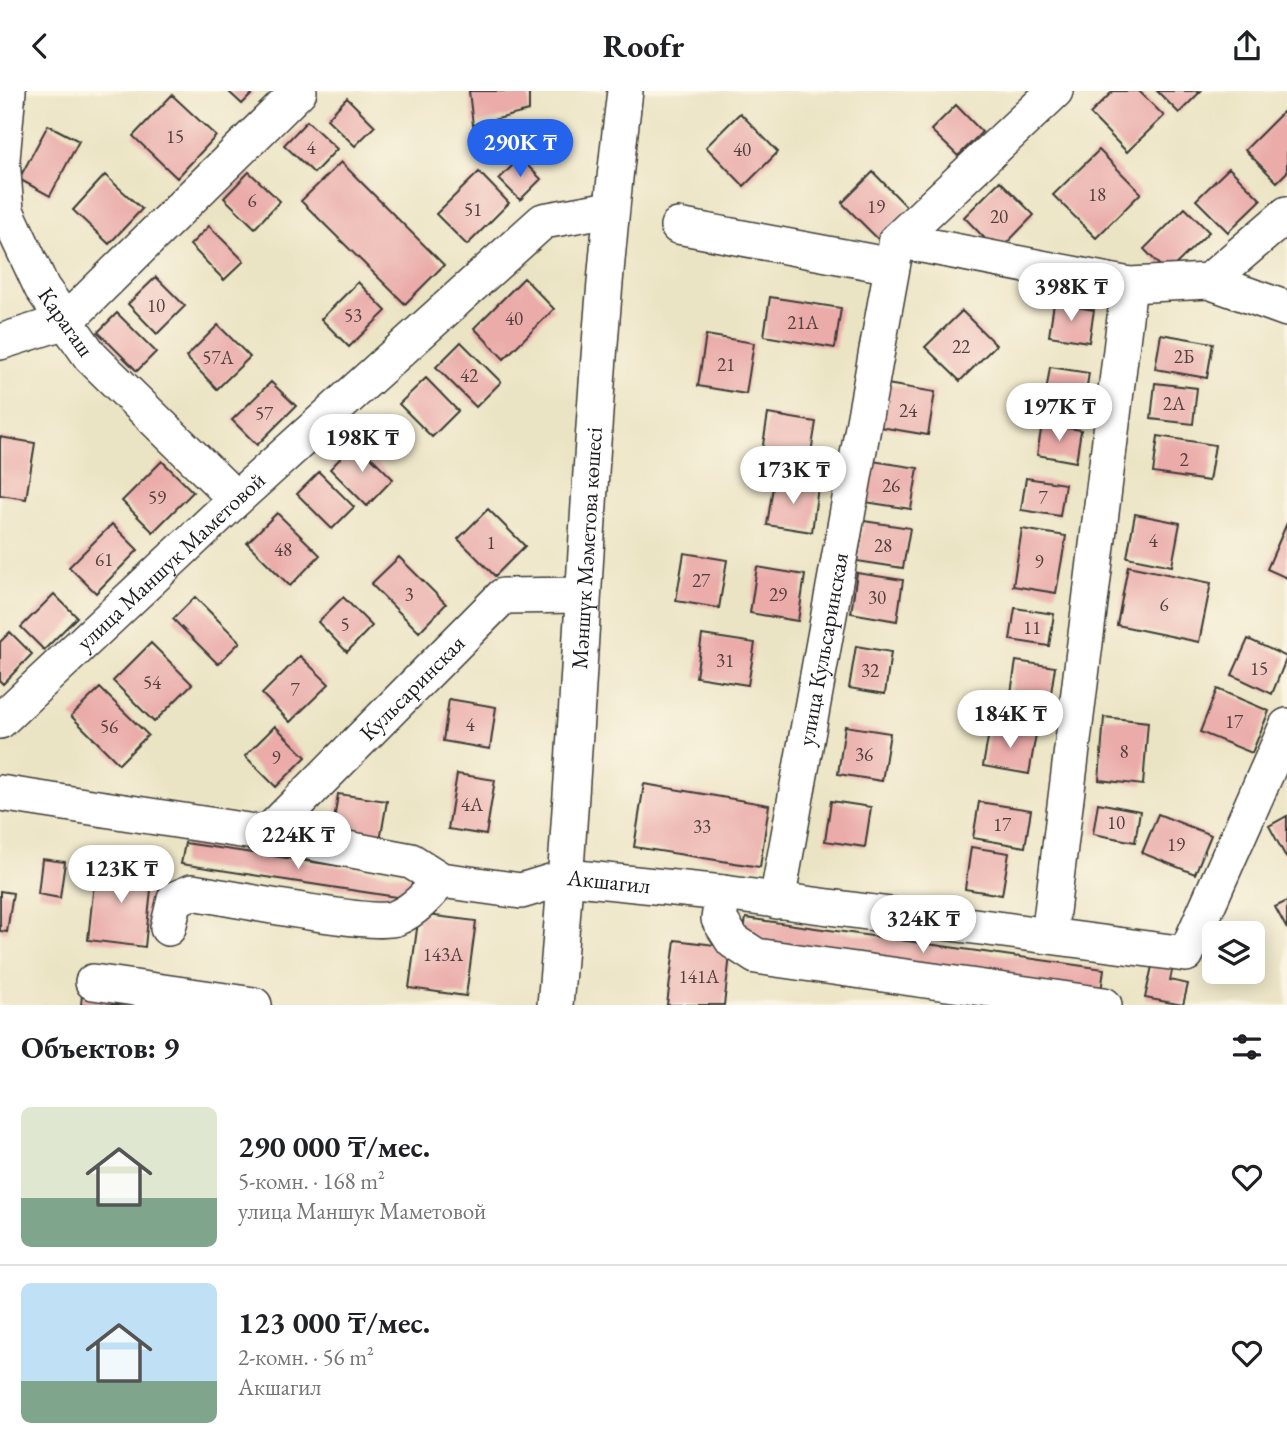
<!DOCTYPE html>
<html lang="ru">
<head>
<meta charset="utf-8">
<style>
	body { margin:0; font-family:"EB Garamond",serif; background:#f2f2f2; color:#202124; height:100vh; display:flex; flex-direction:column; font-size:26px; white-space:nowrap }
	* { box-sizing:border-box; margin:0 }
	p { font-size:23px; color:#757577 }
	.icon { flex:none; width:38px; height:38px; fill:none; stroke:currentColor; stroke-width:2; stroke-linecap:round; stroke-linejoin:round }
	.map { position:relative; height:914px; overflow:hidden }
	.drawer { display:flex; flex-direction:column; background:#fff; flex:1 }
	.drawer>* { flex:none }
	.controls { position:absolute; left:1202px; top:830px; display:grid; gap:14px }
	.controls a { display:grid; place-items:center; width:63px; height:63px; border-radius:10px; background:#fff; box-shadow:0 4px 18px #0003; font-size:35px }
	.price { position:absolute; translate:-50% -60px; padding:0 16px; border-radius:24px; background:#fff; color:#222; font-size:23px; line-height:46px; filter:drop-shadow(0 2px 4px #0008) }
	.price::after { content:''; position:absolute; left:50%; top:42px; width:21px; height:16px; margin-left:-10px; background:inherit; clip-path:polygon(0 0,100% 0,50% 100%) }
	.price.on { background:#2563eb; color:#fff }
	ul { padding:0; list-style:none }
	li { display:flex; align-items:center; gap:21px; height:175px; padding:0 21px }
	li+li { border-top:2px solid #e0e0e0 }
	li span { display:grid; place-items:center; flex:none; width:196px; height:140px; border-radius:10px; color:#555 }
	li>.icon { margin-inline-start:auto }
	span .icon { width:84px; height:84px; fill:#fffc; stroke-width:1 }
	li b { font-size:30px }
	h2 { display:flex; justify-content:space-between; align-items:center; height:84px; padding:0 21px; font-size:30px }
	header { display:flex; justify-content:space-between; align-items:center; height:91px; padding:0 21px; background:#fff; font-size:32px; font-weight:700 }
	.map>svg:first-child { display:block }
	.building { fill:#eaaba9 }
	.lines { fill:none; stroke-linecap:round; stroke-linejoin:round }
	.minor-casing { stroke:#3b3a35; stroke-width:38 }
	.minor { stroke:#fff; stroke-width:35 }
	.labels { text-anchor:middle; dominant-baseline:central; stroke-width:5; stroke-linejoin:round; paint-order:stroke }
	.number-label { font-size:19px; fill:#50403f }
	.street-label { font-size:23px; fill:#1c1c1c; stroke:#fcf5e5 }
</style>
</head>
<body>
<header><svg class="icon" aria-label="back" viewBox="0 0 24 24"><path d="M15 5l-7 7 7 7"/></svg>Roofr<svg class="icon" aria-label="share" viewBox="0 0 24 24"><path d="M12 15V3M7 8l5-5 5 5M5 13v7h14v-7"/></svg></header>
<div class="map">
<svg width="1287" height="914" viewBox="0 0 1287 914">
	<rect width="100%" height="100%" fill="#fcf5e5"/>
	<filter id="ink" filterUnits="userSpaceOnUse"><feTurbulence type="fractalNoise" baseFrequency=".0143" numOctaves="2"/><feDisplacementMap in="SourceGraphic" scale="14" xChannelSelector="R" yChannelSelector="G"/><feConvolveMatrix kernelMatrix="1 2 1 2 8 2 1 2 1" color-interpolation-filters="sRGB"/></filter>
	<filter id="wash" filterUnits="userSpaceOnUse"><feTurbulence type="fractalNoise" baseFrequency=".00686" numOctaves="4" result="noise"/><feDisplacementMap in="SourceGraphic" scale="28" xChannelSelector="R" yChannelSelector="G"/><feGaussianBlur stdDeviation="1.57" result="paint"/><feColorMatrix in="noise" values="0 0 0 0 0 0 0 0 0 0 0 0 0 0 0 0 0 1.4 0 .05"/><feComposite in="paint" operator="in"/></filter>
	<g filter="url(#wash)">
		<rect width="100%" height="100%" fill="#ebe4c4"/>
		<g id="blocks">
			<path class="building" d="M228 0H255L242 13Z
				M469 0H529V20L473 34Z
				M1113 0H1139L1164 25 1127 61 1090 23Z
				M1157 0H1201L1179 22Z
				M172 4 216 45 177 87 133 45Z
				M347 7 375 35 355 55 327 28Z
				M956 14 982 41 958 65 931 39Z
				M1283 21 1287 25V81L1277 91 1245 59Z
				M740 22 778 61 744 95 706 56Z
				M307 30 337 58 314 82 284 54Z
				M48 34 79 50 50 105 19 88Z
				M1099 59 1141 102 1096 147 1053 104Z
				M520 67 541 88 520 109 499 88Z
				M341 71 444 174 405 213 301 110Z
				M1229 77 1261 109 1228 141 1196 109Z
				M249 81 280 110 255 137 224 107Z
				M479 81 509 112 467 154 436 123Z
				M873 81 909 118 878 148 842 112Z
				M105 84 142 118 109 153 73 119Z
				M1000 90 1034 124 998 161 964 126Z
				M1185 117 1209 141 1167 182 1144 158Z
				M209 135 244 170 224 189 190 154Z
				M156 186 185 215 157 243 128 213Z
				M524 187 554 218 504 268 474 237Z
				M358 191 386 220 349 256 321 228Z
				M770 206 841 217 835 257 764 245Z
				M1054 212 1094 219 1089 251 1049 245Z
				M962 220 996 254 960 290 925 256Z
				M117 222 156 261 137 280 98 241Z
				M218 234 250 266 217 298 186 266Z
				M1161 243 1213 252 1207 287 1155 278Z
				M706 244 754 252 746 303 698 295Z
				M461 251 501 291 476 316 436 276Z
				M1050 276 1089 282 1084 314 1045 308Z
				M426 287 458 320 432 346 399 313Z
				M271 291 296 315 257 354 232 329Z
				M1155 292 1197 297 1193 333 1151 328Z
				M887 293 935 301 928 344 880 336Z
				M768 323 816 331 810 368 762 360Z
				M1042 333 1081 339 1076 371 1037 364Z
				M1158 345 1215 354 1209 390 1153 382Z
				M0 346 35 352 26 408 0 404Z
				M356 351 393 388 367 415 330 378Z
				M162 370 193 401 153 441 122 410Z
				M872 370 918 377 911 418 865 411Z
				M319 381 354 416 332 438 297 403Z
				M1026 387 1065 393 1060 425 1021 419Z
				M774 389 818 396 812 441 767 434Z
				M488 418 525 455 495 485 458 448Z
				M277 422 320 464 290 495 247 452Z
				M1135 423 1180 432 1172 475 1127 466Z
				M864 430 910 437 903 477 857 470Z
				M1287 432V487L1267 478Z
				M112 433 138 459 96 502 69 476Z
				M1022 438 1066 445 1056 502 1013 495Z
				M684 462 727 469 719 517 676 510Z
				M399 466 446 513 419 541 371 493Z
				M1128 475 1211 492 1199 551 1117 534Z
				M757 476 805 484 798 530 750 522Z
				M857 482 903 489 897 530 851 522Z
				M54 503 77 526 44 559 21 536Z
				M195 506 240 551 218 573 173 528Z
				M343 506 372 535 347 561 318 531Z
				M1015 517 1054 523 1049 555 1010 549Z
				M10 541 32 563 3 593 0 590V551Z
				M702 544 755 552 748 594 696 586Z
				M1248 548 1287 566 1272 603 1232 584Z
				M151 552 192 593 154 631 113 590Z
				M856 555 891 561 885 603 849 597Z
				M300 565 329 593 290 631 262 603Z
				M1016 570 1055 576 1050 608 1011 602Z
				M100 597 148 644 119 673 71 625Z
				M1217 598 1269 620 1252 662 1200 641Z
				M449 608 496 616 490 658 443 650Z
				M1104 626 1148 631 1143 694 1099 689Z
				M275 635 306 666 276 696 245 665Z
				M845 635 890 642 882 690 838 683Z
				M990 636 1036 643 1029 683 983 675Z
				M457 683 495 689 486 744 448 738Z
				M644 693 769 714 760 776 634 756Z
				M338 703 387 710 380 750 332 743Z
				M831 710 871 716 865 756 825 750Z
				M979 711 1031 719 1025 756 973 747Z
				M1098 712 1140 720 1135 751 1093 743Z
				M1158 723 1211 744 1195 783 1142 762Z
				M1287 725V768L1269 735Z
				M185 752 413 786 410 808 181 773Z
				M971 756 1009 762 1002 804 965 798Z
				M42 768 65 771 60 807 38 803Z
				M96 773 153 779 145 856 88 849Z
				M0 800 13 802 7 841 0 840Z
				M1287 810V838L1275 816Z
				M419 823 476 830 466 905 409 897Z
				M746 827 1104 878 1101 901 742 850Z
				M675 849 731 856 724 914H667Z
				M1154 866 1174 871 1170 889 1188 893 1183 914 1145 907Z
				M82 904 156 914H81Z"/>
		</g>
	</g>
	<g filter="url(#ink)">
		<use href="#blocks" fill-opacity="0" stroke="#3b3a35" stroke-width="2"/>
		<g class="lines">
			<g class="minor-casing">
				<g id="minor">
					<path id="s1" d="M8 0 2 68 6 120 42 197 91 266 236 408"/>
					<path d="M678 135 892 175"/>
					<path d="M897 149 1129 194 1209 190 1287 218"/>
					<path d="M1209 190 1287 123"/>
					<path d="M0 251 66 230 299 0"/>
					<path id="s2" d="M0 630 236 408 543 130 610 118"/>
					<path id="s3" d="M0 702 267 743 411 770 441 789 521 800 567 786 723 802 1186 863 1287 635"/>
					<path id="s4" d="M267 743 503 505 583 504"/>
					<path d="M723 802 719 828 733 850 756 865 1104 914"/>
					<path id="s5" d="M777 810 897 149 1055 0"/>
					<path d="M168 837 175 808 192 801C225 806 374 836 396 827 415 819 428 804 441 789"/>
					<path d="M1049 845 1129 194"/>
					<path d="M93 891 254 914"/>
					<path id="s6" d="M555 914C583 610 587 303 625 0"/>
				</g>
			</g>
			<use href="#minor" class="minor"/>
		</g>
	</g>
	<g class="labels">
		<g class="number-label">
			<text x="175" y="45">15</text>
			<text x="311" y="56">4</text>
			<text x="742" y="58">40</text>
			<text x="1097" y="103">18</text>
			<text x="252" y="109">6</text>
			<text x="876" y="115">19</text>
			<text x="473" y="118">51</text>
			<text x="999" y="125">20</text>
			<text x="156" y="214">10</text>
			<text x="353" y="224">53</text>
			<text x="514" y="227">40</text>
			<text x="803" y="231">21А</text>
			<text x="961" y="255">22</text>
			<text x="1184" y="265">2Б</text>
			<text x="218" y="266">57А</text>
			<text x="726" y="273">21</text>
			<text x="469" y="284">42</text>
			<text x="1174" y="312">2А</text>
			<text x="908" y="319">24</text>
			<text x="264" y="322">57</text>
			<text x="1184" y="368">2</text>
			<text x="891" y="394">26</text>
			<text x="157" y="406">59</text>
			<text x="1043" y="406">7</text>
			<text x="1153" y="449">4</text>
			<text x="491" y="451">1</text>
			<text x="883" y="454">28</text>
			<text x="283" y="458">48</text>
			<text x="104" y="468">61</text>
			<text x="1039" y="470">9</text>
			<text x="701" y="489">27</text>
			<text x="409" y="503">3</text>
			<text x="778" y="503">29</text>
			<text x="877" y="506">30</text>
			<text x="1164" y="513">6</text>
			<text x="345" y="533">5</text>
			<text x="1032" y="536">11</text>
			<text x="725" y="569">31</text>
			<text x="1259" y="577">15</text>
			<text x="870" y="579">32</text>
			<text x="152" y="591">54</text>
			<text x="295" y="598">7</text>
			<text x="1234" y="630">17</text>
			<text x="470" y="633">4</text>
			<text x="109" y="635">56</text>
			<text x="1124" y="660">8</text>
			<text x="864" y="663">36</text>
			<text x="276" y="666">9</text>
			<text x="472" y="713">4А</text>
			<text x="1116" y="731">10</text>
			<text x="1002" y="733">17</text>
			<text x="702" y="735">33</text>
			<text x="1176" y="753">19</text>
			<text x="443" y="863">143А</text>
			<text x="699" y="885">141А</text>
		</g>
		<g class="street-label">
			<text stroke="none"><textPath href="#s1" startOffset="247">Карагаш</textPath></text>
			<text stroke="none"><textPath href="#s6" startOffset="458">Мәншүк Мәметова көшесі</textPath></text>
			<text stroke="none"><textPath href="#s2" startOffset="234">улица Маншук Маметовой</textPath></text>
			<text stroke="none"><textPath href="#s5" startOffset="256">улица Кульсаринская</textPath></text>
			<text stroke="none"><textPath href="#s4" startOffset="206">Кульсаринская</textPath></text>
			<text stroke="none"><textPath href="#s3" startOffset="623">Акшагил</textPath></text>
		</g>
	</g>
</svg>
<div class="controls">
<a><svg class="icon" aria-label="layers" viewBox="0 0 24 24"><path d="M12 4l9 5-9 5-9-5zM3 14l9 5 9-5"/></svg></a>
</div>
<b class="price on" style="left:520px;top:88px">290K ₸</b>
<b class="price" style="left:1071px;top:232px">398K ₸</b>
<b class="price" style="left:1059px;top:352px">197K ₸</b>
<b class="price" style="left:362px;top:383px">198K ₸</b>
<b class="price" style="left:793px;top:415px">173K ₸</b>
<b class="price" style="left:1010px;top:659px">184K ₸</b>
<b class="price" style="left:298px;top:780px">224K ₸</b>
<b class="price" style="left:121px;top:814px">123K ₸</b>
<b class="price" style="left:923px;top:864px">324K ₸</b>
</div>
<section class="drawer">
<h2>Объектов: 9<svg class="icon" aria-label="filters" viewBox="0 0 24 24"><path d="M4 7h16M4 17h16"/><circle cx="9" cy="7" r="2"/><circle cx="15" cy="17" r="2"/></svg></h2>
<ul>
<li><span style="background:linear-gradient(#dfe7d0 65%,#7fa58c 0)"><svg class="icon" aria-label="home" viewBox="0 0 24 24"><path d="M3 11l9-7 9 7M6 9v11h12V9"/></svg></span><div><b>290 000 ₸/мес.</b><p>5-комн. · 168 m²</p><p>улица Маншук Маметовой</p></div><svg class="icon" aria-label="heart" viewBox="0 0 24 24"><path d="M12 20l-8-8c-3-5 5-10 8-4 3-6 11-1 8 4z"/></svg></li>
<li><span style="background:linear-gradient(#bfe0f5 70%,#7fa58c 0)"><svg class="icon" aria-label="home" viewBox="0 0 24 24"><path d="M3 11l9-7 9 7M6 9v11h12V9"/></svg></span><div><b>123 000 ₸/мес.</b><p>2-комн. · 56 m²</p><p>Акшагил</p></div><svg class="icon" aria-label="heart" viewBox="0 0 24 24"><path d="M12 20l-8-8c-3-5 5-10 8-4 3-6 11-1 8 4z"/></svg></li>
</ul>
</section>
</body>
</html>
